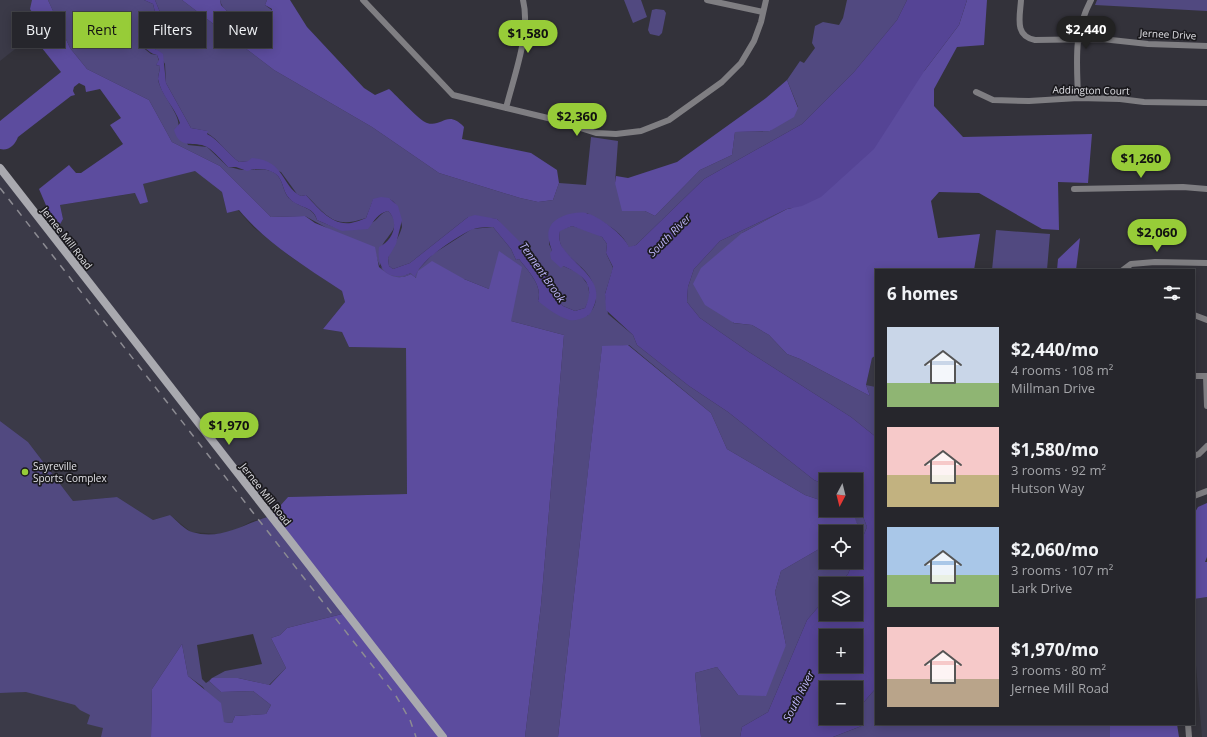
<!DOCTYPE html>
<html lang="en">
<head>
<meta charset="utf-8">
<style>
	body { margin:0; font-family:"Open Sans",sans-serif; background:#323238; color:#f1f3f6; height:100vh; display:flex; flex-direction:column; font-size:15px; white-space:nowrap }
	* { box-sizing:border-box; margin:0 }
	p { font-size:13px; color:#a4a5a9 }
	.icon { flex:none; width:22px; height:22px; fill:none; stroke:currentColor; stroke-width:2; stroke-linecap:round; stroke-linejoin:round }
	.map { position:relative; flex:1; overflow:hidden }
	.sheet { position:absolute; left:875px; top:269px; width:320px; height:456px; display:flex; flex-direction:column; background:#26262c; border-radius:0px; box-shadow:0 2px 10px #0003,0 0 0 1px #424348 }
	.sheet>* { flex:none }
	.banner { position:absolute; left:12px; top:12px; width:380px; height:36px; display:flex; gap:8px }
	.needle { width:26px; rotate:187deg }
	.buttons { position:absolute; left:819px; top:473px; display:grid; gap:8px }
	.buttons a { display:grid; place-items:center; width:44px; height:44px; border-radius:0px; background:#26262c; box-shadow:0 2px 10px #0003,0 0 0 1px #424348; font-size:20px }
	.price { position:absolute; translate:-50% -34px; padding:0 9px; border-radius:14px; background:#97cc38; color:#111; font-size:13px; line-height:26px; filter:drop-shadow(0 1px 2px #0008) }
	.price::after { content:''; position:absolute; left:50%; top:24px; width:12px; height:9px; margin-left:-6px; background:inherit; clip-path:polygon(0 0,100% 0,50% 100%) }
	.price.on { background:#222; color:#fff }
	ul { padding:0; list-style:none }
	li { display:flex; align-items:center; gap:12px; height:100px; padding:0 12px }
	li span { display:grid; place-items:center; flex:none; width:112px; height:80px; border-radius:0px; color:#555 }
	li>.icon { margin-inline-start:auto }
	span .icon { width:48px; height:48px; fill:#fffc; stroke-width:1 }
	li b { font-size:17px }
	h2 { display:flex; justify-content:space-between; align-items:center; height:48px; padding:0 12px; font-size:17px }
	.tag { padding:0 14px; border-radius:0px; background:#26262c; box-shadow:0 2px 10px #0003,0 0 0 1px #424348; font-size:14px; line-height:36px }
	.tag.on { background:#97cc38; color:#111 }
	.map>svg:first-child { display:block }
	.built { fill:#3b3a48 }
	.green { fill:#514980 }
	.forest { fill:#5c4c9e }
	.water { fill:#554495; fill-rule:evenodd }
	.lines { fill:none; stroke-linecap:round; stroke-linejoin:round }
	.street { stroke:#7f7e82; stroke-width:6 }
	.secondary { stroke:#a9a9af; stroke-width:8 }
	.rail { stroke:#8c8b92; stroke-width:1.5; stroke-dasharray:7 7; stroke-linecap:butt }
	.poi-dot { fill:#97cc38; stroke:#1b1a1e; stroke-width:1.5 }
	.labels { text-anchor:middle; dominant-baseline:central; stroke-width:3.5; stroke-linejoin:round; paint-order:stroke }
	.street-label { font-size:10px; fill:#e0e0e5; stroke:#1b1a1e }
	.poi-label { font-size:10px; fill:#e0e0e5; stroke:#1b1a1e; text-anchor:start }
	.water-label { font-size:11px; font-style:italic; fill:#beb6fa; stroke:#1b1a1e }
</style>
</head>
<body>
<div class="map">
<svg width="1207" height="737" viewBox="0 0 1207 737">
	<rect width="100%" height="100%" fill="#33323a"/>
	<path class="built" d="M0 0H40L44 26 0 61Z
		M0 168 49 232 59 226 63 219 60 205 136 193 140 204 143 184 195 170 222 192 227 213 238 210 253 227 288 255 342 291 345 302 323 329 342 332 349 347 406 348 407 494 288 497 271 516 252 521 232 532 218 534 191 532 170 515 153 520 117 497 73 501 28 442 0 421Z
		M876 355V387L866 385 872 358Z
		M1207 597V737H1202L1194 642V599Z
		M83 689 151 737H0V693Z"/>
	<path class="green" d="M48 0H144L153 4 155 12 143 21 141 46 151 54 157 55 159 61 156 65 160 66C160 70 158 75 158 79 160 94 182 116 178 127L188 145 207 147 228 167C233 167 238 170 243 170 255 171 272 165 280 179 284 186 284 195 291 200 301 208 313 207 317 220 338 229 348 234 371 223 378 221 379 213 388 211 402 225 391 232 383 244 380 250 381 260 380 267L405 275 417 271 433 254 472 229 493 227 511 249 516 260 519 259C528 271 543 285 538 301L587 316C592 311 596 305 596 297 594 271 577 267 563 249 559 243 559 237 560 230L572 226 593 232 602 237 607 244 606 253 613 268 605 294 608 314 633 335 637 345 689 386 728 412 814 480 826 485V502L805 495 727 449 711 413 629 345 602 347 558 737H525L541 605 564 335 511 321 489 289 464 279 416 278 411 274C392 284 380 273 376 255L305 216 271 217 220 166 172 142 149 100 87 69 70 48Z
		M155 0H182L274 70 372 127 439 173 520 198 538 202 553 200 559 183 586 185 591 137 618 141 615 183 645 211 655 216 700 170 732 155 735 132 770 131 798 107 787 80 800 61 804 63 815 48 812 43 815 26 823 22 839 25 843 18 847 0H907L897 20 854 72 802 124 704 179 636 245 629 248C622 230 602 222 587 213L549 231V244L552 251 563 266 579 273 588 285 590 298 585 308 575 311 563 306 557 299 548 283 497 219 468 217 410 263 393 269 389 266 388 258C392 247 399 238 402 227 402 225 401 220 400 218 398 201 390 194 373 200L366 218C334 229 328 217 306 195L301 196 297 194 281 172 248 161 239 162C228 154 219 140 207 133V131L191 128 166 83 165 64 154 47 146 43 143 39 149 22 160 12Z
		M220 0H267L265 5 273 11 272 14 261 18 253 16 248 19C237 15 223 14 220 0Z
		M624 0H641L647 17 633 23Z
		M1097 0H1207V11L1095 5Z
		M656 9 664 10 666 13 662 33 659 36 650 34 648 30 652 10Z
		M787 209 742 233 733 323 752 325 769 335 787 354 800 359 870 396 866 385 876 387V437L851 417 749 352 700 318 687 302 688 287 694 269 720 241Z
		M996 230 1050 234 1047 270H992Z
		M0 421 28 442 73 501 117 497 153 520 170 515C176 520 185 530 192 532 222 541 244 523 271 516L346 613 287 628 280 635 271 638 286 668 269 685 238 678H212L225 671 262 664 253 634 197 645 202 679 206 683 209 681 221 692 253 691 271 705 266 714 235 716 232 723 224 722 203 687 188 676 182 644 152 689 151 737H101L103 728 87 724 90 715 80 710 75 705 26 692 0 693Z
		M856 498 867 527 856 554V532H847L858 526 851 510H856Z
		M826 545V562H853L848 574 839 584H826V598L807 620 768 712 742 727 740 737H701L695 673 717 667 738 695 786 645 775 592 781 571Z
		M876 688V724H1110V737H833L864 725 857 710Z"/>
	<path class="forest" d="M32 0H48L70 48 87 69 149 100 172 142 220 166 271 217 305 216 315 223 375 247 379 267C390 276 397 281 411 274L416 278 418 271 432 261 464 279 489 289 499 251 522 267 511 321 564 335 541 605 525 737H151L152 689 182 644 188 676 221 703 224 722 232 723 235 716 266 714 271 705 253 691 221 692 209 681 212 678H238L270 685 286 668 271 638 280 635 287 628 346 613 271 516 288 497 407 494 406 348 349 347 342 332 323 329 345 302 342 291C306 267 267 244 239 210L227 213 222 192 195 171 143 184 148 202 140 204 135 193 60 205 63 219 59 226 57 220 51 217 39 189 69 165 76 173H81L123 144 110 125 121 118 100 89 86 92 85 86 79 83 74 87 73 91 75 95 71 96 18 137C15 145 9 151 0 149V121L61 72 38 43 43 37 45 28 44 26 38 30 36 26 37 20 30 9Z
		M182 0H220L221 5 231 15 236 14 248 19 256 15 261 18 272 14V9L265 5 267 0H290L307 27 364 88 375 95 389 89C396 95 420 121 427 123 442 128 447 109 464 127L462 139 531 153 557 170 559 183 553 200 538 202 520 198 439 173 372 127 274 70Z
		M967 0H987L984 45 957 47 934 89V106L963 137 1092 134 1088 183 1058 182 1059 230 1042 229 979 193 939 192 931 201 938 238 980 234 974 270H876V355L872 358 866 385 870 396 800 359 787 354 769 335 752 325 734 323 705 305 693 284 701 268 742 233 787 209 792 208 925 70 959 25Z
		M787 80 798 108 794 117 770 131 735 132 732 155 700 170 655 216 645 211H622L615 183 616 176 628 178 677 162 766 98Z
		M1080 238 1076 270H1057L1058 259Z
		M628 345 711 413 727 449 805 495 826 502V510H852L858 526 847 532H826V545L781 571 775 592 786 645 766 696 738 695 717 667 695 673 701 737H558L602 346Z
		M1207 503V557L1205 562H1207V597L1194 599V514L1198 507Z
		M1110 724H1177L1179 737H1110Z"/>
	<path class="water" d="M144 0H155L160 12 149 22 143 39C147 46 157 49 163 54L166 83 191 128 208 131 207 134C219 140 228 154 239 162L248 161 252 158C285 160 281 186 301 196L306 195C317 207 332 226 351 223 356 222 361 220 366 218L373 199 381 197 389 198 398 206 402 220 396 244 388 258 389 266 393 269 410 263 468 217 475 215 497 219 519 241 548 279 557 299 563 306 575 311 585 308C596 285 584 275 563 266L561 268 551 259 550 253 552 251C550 244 546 235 550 227 555 216 575 211 586 213 599 216 624 235 629 247L636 245 704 179 802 124 854 72 897 20 907 0H967L959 25 925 70 874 149 821 197 802 206 787 209 720 241 694 269 688 287 687 302 700 318 749 352 851 417 876 437V688L857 710 864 725 833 737H740L742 727 768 712 807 620 826 598V614H856V584H839L848 574 853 562H856V554L867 527 856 498V480H826V485L814 480 728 412 689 386 637 345 633 335 606 310 605 294 613 267 606 253 607 244 602 237 572 226 560 231C559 237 559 243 563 248 575 266 605 280 594 306 592 310 591 314 587 316 582 319 575 321 569 320 557 316 548 309 538 301 543 285 528 271 519 259L516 260 511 249 493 227C486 227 478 227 471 230 455 238 420 260 415 277L411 273C389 283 376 269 379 247 393 241 400 222 388 211 378 213 374 221 368 229L342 231 317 220C314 207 301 208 292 201 284 195 284 186 280 179 275 169 257 167 247 171L236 167H228C222 161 215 152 207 147 194 140 180 151 174 130L180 123C175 107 161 96 158 79 158 75 160 71 160 66L156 65 159 60 157 55C152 54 150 52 146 49 128 35 142 23 155 12L153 4ZM826 636H856V666H826ZM826 688H856V718H826Z"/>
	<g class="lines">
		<path class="street" d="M363 0 453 95 552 119 596 133 616 134 641 131 669 120 722 82 741 63 754 41 761 22 766 0
			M707 0 763 12
			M1021 0C1020 17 1014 36 1035 40L1102 39 1148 44 1207 46
			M976 92 993 100 1029 101 1078 98 1120 99 1144 102 1207 103
			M1078 98C1077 61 1073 34 1091 0
			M506 108C514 76 531 32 523 0
			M1074 189 1183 187 1207 189
			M1123 270 1131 264 1155 262 1207 263
			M1194 315 1207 320
			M1194 376H1207
			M1206 376 1207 406
			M1194 456 1199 454 1207 446
			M1194 496 1207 491
			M1188 724 1189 737"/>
		<path class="secondary" d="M0 168 443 737"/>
		<path class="rail" d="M0 188 396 696 410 720 416 737"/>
	</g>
	<circle class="poi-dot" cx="25" cy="472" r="4"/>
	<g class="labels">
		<g class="street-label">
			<text transform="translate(1168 34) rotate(3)">Jernee Drive</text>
			<text transform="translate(1091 90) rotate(1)">Addington Court</text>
			<text transform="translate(67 238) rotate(52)">Jernee Mill Road</text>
			<text transform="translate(266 494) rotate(52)">Jernee Mill Road</text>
		</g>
		<g class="poi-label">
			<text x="33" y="466">Sayreville<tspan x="33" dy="12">Sports Complex</tspan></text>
		</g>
		<g class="water-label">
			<text transform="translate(669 235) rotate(-45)">South River</text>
			<text transform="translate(543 272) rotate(55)">Tennent Brook</text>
			<text transform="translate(798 696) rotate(-63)">South River</text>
		</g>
	</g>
</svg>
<div class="buttons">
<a><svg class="needle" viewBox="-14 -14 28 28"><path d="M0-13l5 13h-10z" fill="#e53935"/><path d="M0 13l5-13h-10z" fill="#a4a5a9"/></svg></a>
<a><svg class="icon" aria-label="locate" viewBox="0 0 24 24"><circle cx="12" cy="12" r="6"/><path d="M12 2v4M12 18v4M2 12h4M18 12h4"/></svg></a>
<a><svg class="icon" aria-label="layers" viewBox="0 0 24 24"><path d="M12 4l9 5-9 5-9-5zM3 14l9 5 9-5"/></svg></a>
<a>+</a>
<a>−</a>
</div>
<b class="price on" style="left:1086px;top:50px">$2,440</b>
<b class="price" style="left:528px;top:54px">$1,580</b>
<b class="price" style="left:577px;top:137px">$2,360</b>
<b class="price" style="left:1141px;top:179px">$1,260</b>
<b class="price" style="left:1157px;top:253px">$2,060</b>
<b class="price" style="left:229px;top:446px">$1,970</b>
<div class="banner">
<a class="tag">Buy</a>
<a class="tag on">Rent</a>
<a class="tag">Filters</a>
<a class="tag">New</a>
</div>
<section class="sheet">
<h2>6 homes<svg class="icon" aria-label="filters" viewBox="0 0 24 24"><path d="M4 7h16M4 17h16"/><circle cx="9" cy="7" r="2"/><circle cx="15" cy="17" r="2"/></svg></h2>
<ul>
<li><span style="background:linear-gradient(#c9d6e8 70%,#8fb573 0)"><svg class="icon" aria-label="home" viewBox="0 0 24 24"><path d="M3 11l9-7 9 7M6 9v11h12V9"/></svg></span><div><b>$2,440/mo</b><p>4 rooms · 108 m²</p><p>Millman Drive</p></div></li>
<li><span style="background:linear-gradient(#f6c9c9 60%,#c2b280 0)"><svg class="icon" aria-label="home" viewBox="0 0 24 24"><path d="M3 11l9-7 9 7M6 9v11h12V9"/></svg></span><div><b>$1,580/mo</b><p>3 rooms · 92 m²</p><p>Hutson Way</p></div></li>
<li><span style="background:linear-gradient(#a9c7e8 60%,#8fb573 0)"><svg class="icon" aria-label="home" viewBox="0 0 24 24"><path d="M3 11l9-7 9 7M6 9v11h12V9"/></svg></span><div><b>$2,060/mo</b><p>3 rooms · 107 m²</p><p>Lark Drive</p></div></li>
<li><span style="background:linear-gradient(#f6c9c9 65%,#b9a48a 0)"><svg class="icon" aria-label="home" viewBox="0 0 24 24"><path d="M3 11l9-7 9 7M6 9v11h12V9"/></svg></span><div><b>$1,970/mo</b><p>3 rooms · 80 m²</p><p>Jernee Mill Road</p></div></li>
</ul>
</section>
</div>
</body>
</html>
